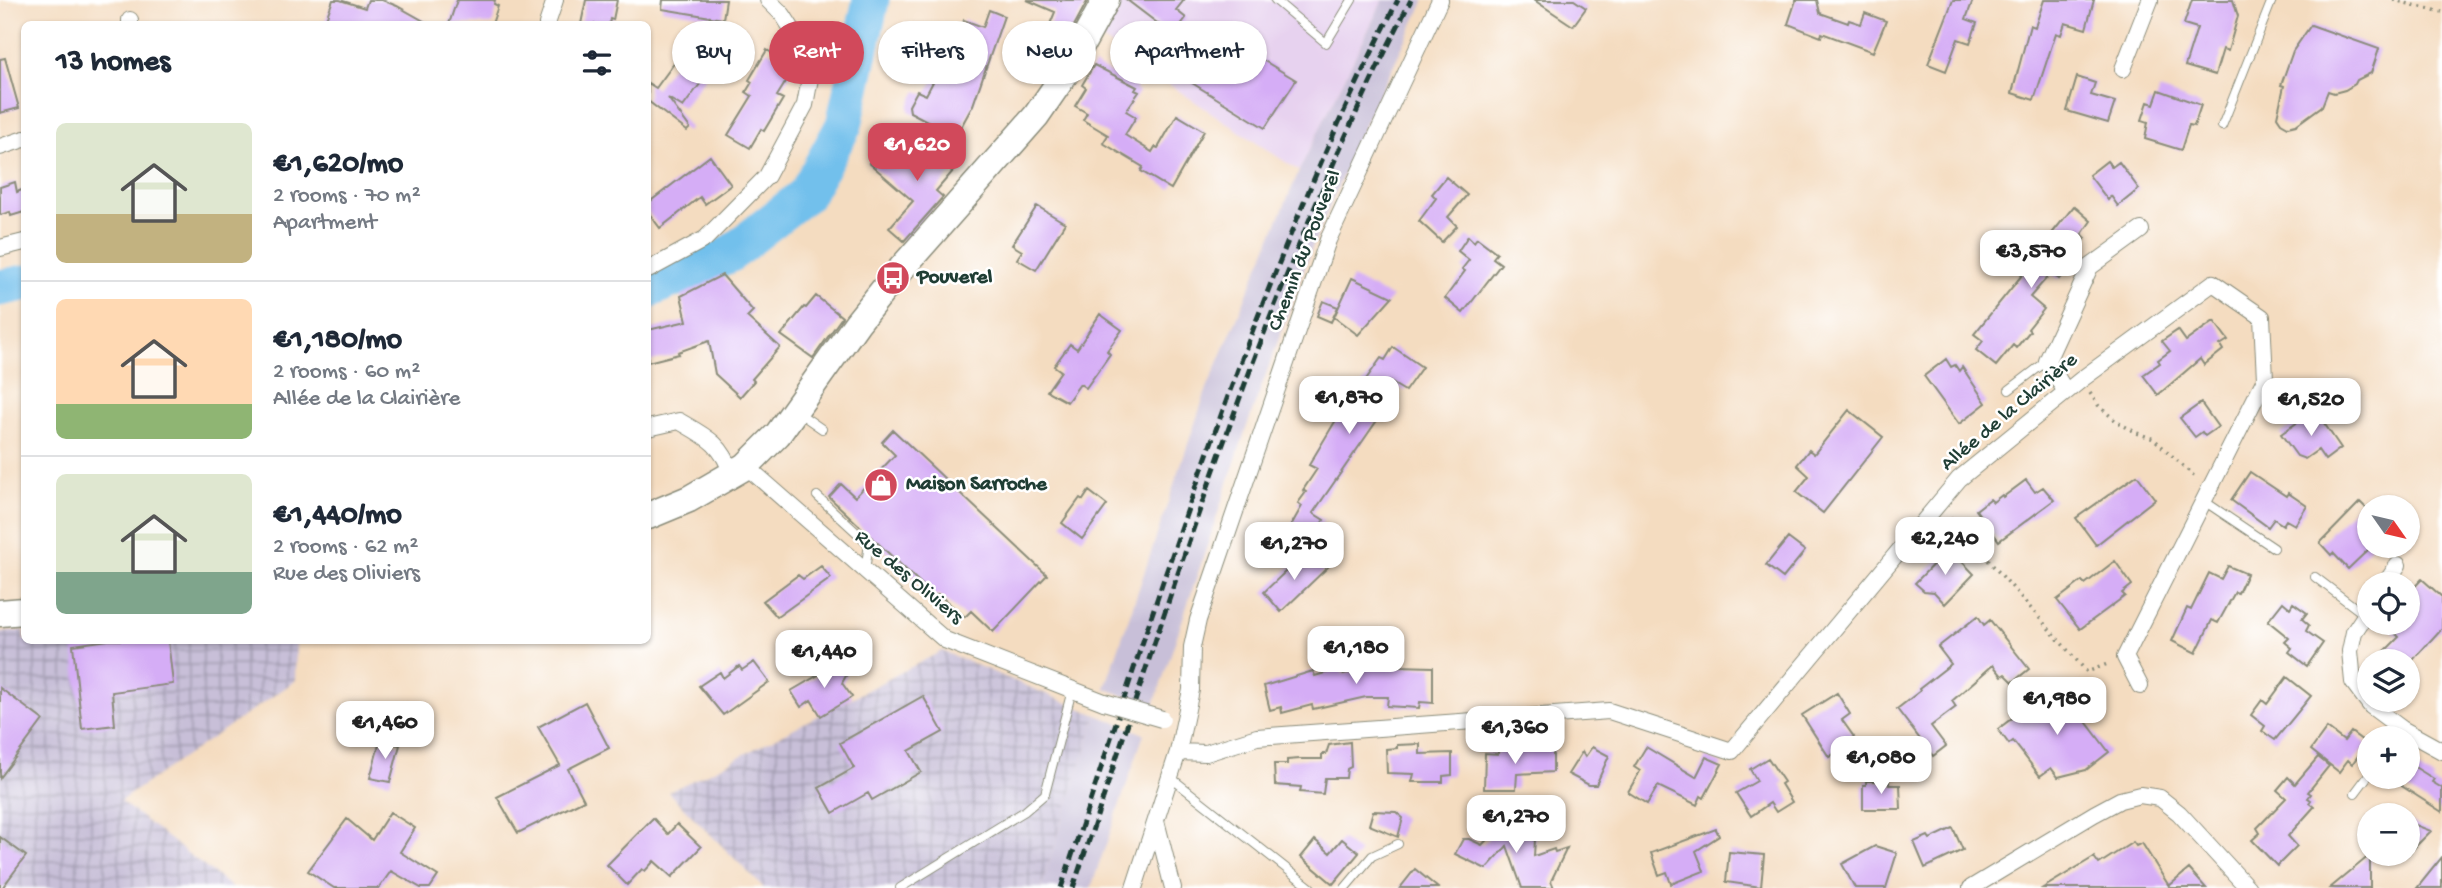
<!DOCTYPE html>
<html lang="en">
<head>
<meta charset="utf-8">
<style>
	body { margin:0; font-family:"Gochi Hand",sans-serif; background:#f2f2f3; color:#1f2937; height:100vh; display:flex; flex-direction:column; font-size:26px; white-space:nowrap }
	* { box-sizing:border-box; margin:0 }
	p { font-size:23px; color:#747a83 }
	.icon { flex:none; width:38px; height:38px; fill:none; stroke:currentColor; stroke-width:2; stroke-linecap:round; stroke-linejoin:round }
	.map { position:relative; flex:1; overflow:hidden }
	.drawer { position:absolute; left:21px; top:21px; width:630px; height:623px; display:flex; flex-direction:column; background:#fff; border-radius:10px; box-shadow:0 2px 5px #0004 }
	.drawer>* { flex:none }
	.hud { position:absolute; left:672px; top:21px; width:665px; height:63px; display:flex; gap:14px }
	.needle { width:46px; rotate:124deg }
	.buttons { position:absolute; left:2357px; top:495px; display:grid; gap:14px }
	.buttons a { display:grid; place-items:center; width:63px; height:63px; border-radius:50%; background:#fff; box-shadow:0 2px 5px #0004; font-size:35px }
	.price { position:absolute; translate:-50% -60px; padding:0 16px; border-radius:14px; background:#fff; color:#222; font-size:23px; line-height:46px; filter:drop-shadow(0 2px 4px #0008) }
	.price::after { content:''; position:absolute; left:50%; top:42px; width:21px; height:16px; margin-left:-10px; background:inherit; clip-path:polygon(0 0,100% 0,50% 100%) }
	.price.on { background:#d1495b; color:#fff }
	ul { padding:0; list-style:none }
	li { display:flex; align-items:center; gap:21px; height:175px; padding:0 35px }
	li+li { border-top:2px solid #e0e1e3 }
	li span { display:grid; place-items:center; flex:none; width:196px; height:140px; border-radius:10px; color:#555 }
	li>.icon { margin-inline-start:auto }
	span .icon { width:84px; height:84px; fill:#fffc; stroke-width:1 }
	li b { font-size:30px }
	h2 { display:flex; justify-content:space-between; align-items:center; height:84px; padding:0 35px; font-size:30px }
	.tag { padding:0 24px; border-radius:32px; background:#fff; box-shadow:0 2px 5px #0004; font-size:24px; line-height:63px }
	.tag.on { background:#d1495b; color:#fff }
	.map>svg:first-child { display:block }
	.built { fill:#e7d2ef }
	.industrial { fill:url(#industrial-grid) }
	.railway { fill:#c8bfd8 }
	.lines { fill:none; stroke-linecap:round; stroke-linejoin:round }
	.river { stroke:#72c0ec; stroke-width:37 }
	.building { fill:#d5adf6 }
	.lane-casing { stroke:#8a8c7a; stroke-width:10 }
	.street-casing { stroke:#8a8c7a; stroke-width:18 }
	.primary-casing { stroke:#8a8c7a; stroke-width:29 }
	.path { stroke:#8a8c7a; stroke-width:3.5; stroke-dasharray:2 5; stroke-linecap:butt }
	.lane { stroke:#fff; stroke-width:8 }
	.street { stroke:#fff; stroke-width:16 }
	.primary { stroke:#fff; stroke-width:26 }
	.rail { stroke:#1f3d34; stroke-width:5; stroke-dasharray:10 5; stroke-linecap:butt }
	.street-bridge-casing { stroke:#8a8c7a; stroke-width:18; stroke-linecap:butt }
	.street-bridge { stroke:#fff; stroke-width:16 }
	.labels { text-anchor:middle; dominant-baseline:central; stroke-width:5; stroke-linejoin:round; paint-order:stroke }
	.street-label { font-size:21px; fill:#1f3d34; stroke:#fff }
	.poi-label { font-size:21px; font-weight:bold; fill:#1f3d34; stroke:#fff; text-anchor:start }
</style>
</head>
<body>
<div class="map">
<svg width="2442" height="888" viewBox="0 0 2442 888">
	<defs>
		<pattern id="industrial-grid" width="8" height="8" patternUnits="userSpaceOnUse" patternTransform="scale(1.75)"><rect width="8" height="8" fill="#c8bfd8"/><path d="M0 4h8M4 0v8" fill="none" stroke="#a29cb0"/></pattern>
	</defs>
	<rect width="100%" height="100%" fill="#fff"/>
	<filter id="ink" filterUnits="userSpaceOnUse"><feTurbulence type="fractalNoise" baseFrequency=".0143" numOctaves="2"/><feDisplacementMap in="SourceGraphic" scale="14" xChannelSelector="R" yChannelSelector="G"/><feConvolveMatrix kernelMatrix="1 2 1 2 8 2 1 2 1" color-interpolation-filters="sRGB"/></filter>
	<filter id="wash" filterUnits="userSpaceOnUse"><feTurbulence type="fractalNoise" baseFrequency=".00686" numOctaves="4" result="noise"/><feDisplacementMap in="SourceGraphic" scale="28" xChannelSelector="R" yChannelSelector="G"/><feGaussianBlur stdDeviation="1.57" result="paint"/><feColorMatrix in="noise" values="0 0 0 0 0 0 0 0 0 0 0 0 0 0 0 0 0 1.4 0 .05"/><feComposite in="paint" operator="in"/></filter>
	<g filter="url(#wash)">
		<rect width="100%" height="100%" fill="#f4dcc0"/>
		<path class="built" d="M1120 0H1383L1299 171 1101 39Z"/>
		<path class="industrial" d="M24 630V640L296 641 295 681 120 801 232 888H0V633Z
			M942 651 1097 715 1041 888H764L668 792 714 770Z"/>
		<path class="railway" d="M1383 0H1425L1363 128 1313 245 1246 429 1153 708 1105 688 1205 394 1299 171Z
			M1097 715 1144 734 1091 888H1041Z"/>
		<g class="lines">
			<path class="river" d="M0 288 24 283
				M648 290 729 255 806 194 844 125 871 0"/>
		</g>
		<g id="blocks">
			<path class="building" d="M333 0H340L365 8 368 0H382L397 6 429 24H324Z
				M457 0H495L494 4 498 6 492 24H449Z
				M586 0H617L613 20 610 19 609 24H581Z
				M663 0H726L723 19 662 9Z
				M1027 0H1088L1062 48 1044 39 1055 12Z
				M1127 0H1184L1176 10 1186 18 1173 35Z
				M1534 0H1574L1586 8 1573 26Z
				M1796 0H1817L1820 13 1848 23 1849 20 1861 24 1865 13 1886 21 1873 52 1822 33 1821 37 1788 24Z
				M1953 0H1973L1966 19 1977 23 1970 43 1958 39 1946 71 1928 64Z
				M2044 0H2094L2086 29 2065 23 2061 35 2056 33 2034 100 2012 93 2030 25 2035 27Z
				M2192 0H2233L2238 16 2228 51 2223 49 2215 75 2185 66 2197 28 2184 24Z
				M989 10 1004 16 973 105 956 136 910 112 909 106 917 91 926 95 935 78 937 79 952 36 958 37 964 20 983 27Z
				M2311 25 2379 49 2371 73 2357 80 2355 84 2345 90 2334 93 2328 91 2322 106 2296 125 2288 127 2281 123 2277 117 2284 86 2281 85 2293 51Z
				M1219 34 1296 80 1265 128 1192 83Z
				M692 39 709 51 707 55 717 61 683 107 668 98 690 128 687 131 648 101V83L656 88Z
				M767 50 795 67 777 96 783 99 764 131 761 129 750 148 728 135 752 96 746 92 752 82 749 80Z
				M5 58 19 108 0 113V59Z
				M1094 65 1137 87 1135 90 1139 92 1126 111 1136 117 1125 135 1152 152 1155 147 1158 148 1177 115 1204 131 1171 189 1141 171 1143 167 1103 143 1108 135 1083 120 1087 113 1075 106 1086 88 1082 85Z
				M2077 77 2095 83 2091 95 2115 102 2108 123 2067 111Z
				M2159 90 2201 105 2194 126 2189 125 2181 150 2145 139 2148 122 2142 120 2148 102 2154 104Z
				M941 142 960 154V163L936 191 943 197 904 241 889 228 913 201 869 163 884 145 916 172Z
				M710 156 731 185 705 204 700 197 660 228 648 212V203Z
				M2107 161 2112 167 2119 162 2139 189 2118 206 2111 196 2108 200 2089 175Z
				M1446 177 1467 195 1448 217 1457 226 1442 242 1419 221 1436 198 1432 194Z
				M15 182 17 192 24 189V212L11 216 10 212 0 215V187Z
				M1037 206 1065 223 1036 270 1017 259 1022 251 1012 245Z
				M2074 206 2091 221 2082 234 2086 238 2075 251 2079 254 2059 279 2051 273 2030 297 2044 309 2028 329 2030 331 2016 348 2013 345 1996 366 1976 350 1983 341 1974 334 2031 264 2029 262Z
				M1468 236 1474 242 1477 238 1497 253 1493 258 1501 264 1463 313 1445 298 1465 271 1462 269 1469 260 1458 251Z
				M722 275 753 311 747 317 780 347 752 379 754 381 740 397 715 374 709 341 678 352 679 354 648 362V330L687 321 681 296Z
				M1352 278 1392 297 1358 335 1334 317Z
				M816 296 842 317 813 358 781 335 804 307 806 308Z
				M1323 301 1338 307 1331 322 1317 316Z
				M1100 314 1122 330 1107 351 1110 354 1086 388 1080 384 1067 402 1047 391 1061 371 1054 366 1070 344 1077 349Z
				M2214 321 2228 340 2220 345 2223 350 2204 365 2200 359 2158 395 2143 375 2160 363 2158 360 2170 351 2162 341 2178 330 2186 341Z
				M1393 347 1422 367 1405 391 1390 382 1367 412 1378 419 1313 513 1324 520 1307 542 1289 529 1302 506 1298 503 1306 492 1303 490 1317 469 1309 465 1348 400 1350 402 1381 358 1385 360Z
				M1946 359 1951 367 1955 365 1959 371 1962 367 1986 403 1959 424 1924 376Z
				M2201 403 2218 427 2205 436 2202 432 2195 437 2180 418Z
				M1849 410 1883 437 1823 513 1796 492 1809 476 1797 465 1809 450 1814 454Z
				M2315 410 2341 448 2325 460 2318 450 2305 459 2297 456 2281 434Z
				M893 430 1047 575 993 632 971 611 965 617 938 594 935 597 829 497 841 484 855 497 895 455 882 442Z
				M2250 472 2286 496 2288 493 2307 506 2295 525 2286 520 2283 525 2274 519 2268 527 2231 500Z
				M2137 475 2155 499 2096 545 2076 518Z
				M2026 480 2035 492 2043 487 2054 500 1999 541 1976 510 1990 499 1993 502 2002 495 2003 497Z
				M1089 491 1107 505 1082 539 1062 523 1080 498 1083 500Z
				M2360 502 2370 512V548L2348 569 2333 553 2331 555 2320 543Z
				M1788 538 1805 551 1783 578 1766 565Z
				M1949 548 1974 574 1945 604 1934 592 1924 591 1915 583Z
				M1304 554 1328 567 1281 612 1264 592Z
				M2115 561 2132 585 2122 593 2125 596 2080 629 2057 600 2082 581 2085 584Z
				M821 566 831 578 777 617 763 601 798 575 803 579Z
				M2228 566 2247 574 2238 593 2235 592 2218 623 2212 620 2196 653 2172 641 2187 608 2191 610 2209 573 2221 579Z
				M2422 579 2442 597V628L2411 662H2395L2385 651 2399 637 2385 623H2408V594Z
				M2283 602 2290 608 2293 603 2307 613 2302 619 2309 625 2306 631 2323 643 2307 666 2289 652 2292 648 2285 642 2289 638 2268 621Z
				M1978 616 1984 625 1990 620 2029 669 2013 682 2005 674 2002 676 1993 665 1952 701 1956 707 1931 726 1946 746 1933 756 1897 709 1920 691 1919 689 1951 664 1938 647Z
				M108 640H168L173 684 112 692 115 725 82 729 73 645Z
				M1370 651 1399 655 1398 666 1433 667V703L1420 702 1419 708 1387 706 1388 697H1366L1313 709 1312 705 1282 713 1281 707 1270 710 1264 686 1313 671 1315 676 1341 668 1343 674 1370 666Z
				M754 662 769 682 723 715 699 686 720 672 723 678 739 666 742 670Z
				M828 663 847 674 842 683 852 697 821 716 811 700 801 707 791 691 820 674Z
				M2287 677 2311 696 2275 740 2262 731 2265 726 2251 715 2262 700 2267 704Z
				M2076 687 2094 711 2084 719 2109 752 2086 770 2058 777 2051 768 2040 776 2013 741 2009 744 1998 729 2028 706 2037 718Z
				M0 688 43 720 0 778Z
				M1837 693 1850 714 1842 720 1854 737 1845 743 1846 746 1829 757 1802 715Z
				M923 696 943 732 909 751 921 772 872 800 868 793 833 813 819 788 854 768 840 743Z
				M585 702 609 748 568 769 584 800 518 833 497 797 560 765 538 727Z
				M2327 728 2344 741 2351 732 2367 744 2352 764 2348 760 2339 772 2311 750Z
				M380 741 400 745 390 782 370 778Z
				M1350 742 1351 767 1347 769 1346 778H1325L1323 794 1300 792 1301 787 1275 785 1274 764H1287V760L1300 759H1322V754H1326L1329 745Z
				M1420 744V754L1452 753V775L1443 776V782H1412L1414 774 1387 773 1386 749 1397 748V745Z
				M1553 747V772L1517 774 1516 789H1484L1485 753 1498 754V748Z
				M1592 747 1609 756 1596 785H1589L1568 774 1582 752 1585 757Z
				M1646 747 1696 777 1706 757 1722 764 1704 798 1701 796 1697 805 1658 786 1647 804 1628 792 1640 771 1634 767Z
				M2318 757 2329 766 2308 792 2311 794 2308 798 2311 800 2309 803 2314 807 2288 836 2297 846 2277 866 2252 840 2260 833 2257 828 2286 798 2277 790 2288 777 2295 784Z
				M1768 758 1784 782 1781 784 1792 802 1776 812 1770 803 1751 816 1736 793 1757 781 1750 769Z
				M2413 766 2434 779 2432 782 2442 788V812L2400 785 2405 777H2408Z
				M1866 781H1889V785H1900L1901 809H1863V785H1866Z
				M1373 811 1396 812 1403 818 1398 837 1369 825Z
				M390 812 415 828 400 852 438 876 430 888H421L391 871 379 888H334L308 871 347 819 372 840Z
				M653 818 668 834 677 824 701 847 672 877 654 861 645 871 642 869 627 885 607 865Z
				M2408 822 2431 831 2408 854Z
				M1536 823 1534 856 1554 849 1555 852 1567 848 1551 881 1554 888H1522L1507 846 1486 869 1455 854 1463 839H1469L1482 845 1499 827Z
				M1953 828 1963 850 1925 868 1914 842 1928 836 1930 839Z
				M1716 829 1719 836 1696 851 1704 871 1671 884 1667 872 1659 875 1651 853Z
				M0 837 26 856 2 888H0Z
				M1342 839 1359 853 1333 884 1301 857 1315 840 1330 853Z
				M2133 842 2136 846 2142 843 2169 886 2189 869 2206 888H2043L2094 857 2099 864Z
				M1875 846 1897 853 1886 888H1855L1842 864Z
				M1729 852 1764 855 1761 887 1726 882Z
				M2370 855V888H2330Z
				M2442 857V888H2417Z
				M1415 869 1438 888H1400Z"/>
		</g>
	</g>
	<g filter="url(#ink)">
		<use href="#blocks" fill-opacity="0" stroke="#8a8c7a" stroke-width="2"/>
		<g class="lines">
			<g class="lane-casing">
				<path id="lane" d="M1275 0 1326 43 1352 0
					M2222 126 2272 0
					M2009 390 2047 361
					M799 413 822 429
					M817 496 869 544 865 570
					M2204 501 2274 548
					M2315 577 2365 615
					M1170 777 1311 888
					M2355 793 2370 773
					M900 888 1025 811 1045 794 1072 690
					M1345 888 1372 856 1398 844"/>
			</g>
			<g class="street-casing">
				<path id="street" d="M130 20V24
					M547 24 555 0
					M2123 69 2150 0
					M0 147 24 139
					M0 248 24 242
					M648 270 705 239 767 176 805 105 813 62 783 15 768 0
					M2066 392 2047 361 2090 267 2141 230
					M648 428 679 421C705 436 723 444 732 475
					M746 466 945 640 1104 702
					M2385 584 2398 565
					M2370 608 2354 632 2350 651 2353 682 2371 706 2402 729 2442 751
					M1178 752 1206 753 1257 737 1609 711 1732 751 1959 479 2082 379 2213 283 2262 317 2265 379 2125 657 2140 686
					M1156 821 1173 888
					M1134 888 1178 752 1191 690 1192 647 1198 620 1328 240 1440 0
					M1971 888 2094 814 2120 800 2140 795 2160 798 2179 813 2248 888"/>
			</g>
			<g class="primary-casing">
				<path id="primary" d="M648 516 689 499 746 466 778 434 857 323 893 278 1036 116 1067 71 1106 0
					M0 613 24 611"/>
			</g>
			<path class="path" d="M2393 0 2442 12
				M2090 393 2098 405 2117 422 2137 433 2154 439 2197 479
				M1951 518 2087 672 2110 663"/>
			<use href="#lane" class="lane"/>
			<use href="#street" class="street"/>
			<use href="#primary" class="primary"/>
			<path class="rail" d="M1061 888C1162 589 1253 282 1398 0
				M1073 888C1174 588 1266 282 1411 0"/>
			<g class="street-bridge-casing">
				<path id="street-bridge" d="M1104 702 1162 719"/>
			</g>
			<use href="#street-bridge" class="street-bridge"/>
		</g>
	</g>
	<defs>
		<g id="bus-disc" transform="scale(1.75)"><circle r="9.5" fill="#d1495b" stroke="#fff"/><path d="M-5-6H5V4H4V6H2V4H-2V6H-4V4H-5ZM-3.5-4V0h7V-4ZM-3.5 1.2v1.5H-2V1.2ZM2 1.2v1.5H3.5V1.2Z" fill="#fff"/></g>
		<g id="shop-disc" transform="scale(1.75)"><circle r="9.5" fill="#d1495b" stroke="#fff"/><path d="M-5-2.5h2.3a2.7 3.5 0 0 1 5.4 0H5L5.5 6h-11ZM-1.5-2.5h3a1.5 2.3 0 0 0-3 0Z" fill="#fff"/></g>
	</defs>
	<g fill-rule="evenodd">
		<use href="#bus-disc" x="893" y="278"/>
		<use href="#shop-disc" x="881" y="485"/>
	</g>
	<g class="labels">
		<g class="street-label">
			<text transform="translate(1306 251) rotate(-69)">Chemin du Pouverel</text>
			<text transform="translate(2010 413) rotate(-40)">Allée de la Clairière</text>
			<text transform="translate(908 578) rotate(40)">Rue des Oliviers</text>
		</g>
		<g class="poi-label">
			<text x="917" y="278">Pouverel</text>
			<text x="906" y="485">Maison Sarroche</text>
		</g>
	</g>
</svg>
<div class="buttons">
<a><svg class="needle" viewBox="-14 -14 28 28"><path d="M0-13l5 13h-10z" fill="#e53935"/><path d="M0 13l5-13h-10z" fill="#747a83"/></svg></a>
<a><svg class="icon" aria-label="locate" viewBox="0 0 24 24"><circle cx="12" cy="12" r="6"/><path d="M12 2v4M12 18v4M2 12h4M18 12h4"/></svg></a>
<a><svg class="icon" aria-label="layers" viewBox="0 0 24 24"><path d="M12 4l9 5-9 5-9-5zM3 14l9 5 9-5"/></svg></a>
<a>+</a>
<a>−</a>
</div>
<b class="price on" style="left:917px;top:183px">€1,620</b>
<b class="price" style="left:2031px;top:290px">€3,570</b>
<b class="price" style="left:1349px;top:436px">€1,870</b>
<b class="price" style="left:2311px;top:438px">€1,520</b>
<b class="price" style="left:1945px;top:577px">€2,240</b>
<b class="price" style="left:1294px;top:582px">€1,270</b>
<b class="price" style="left:1356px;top:686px">€1,180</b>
<b class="price" style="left:824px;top:690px">€1,440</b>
<b class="price" style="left:2057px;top:737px">€1,980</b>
<b class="price" style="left:385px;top:761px">€1,460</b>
<b class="price" style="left:1515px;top:766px">€1,360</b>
<b class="price" style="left:1881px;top:796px">€1,080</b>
<b class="price" style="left:1516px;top:855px">€1,270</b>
<div class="hud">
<a class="tag">Buy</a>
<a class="tag on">Rent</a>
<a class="tag">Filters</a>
<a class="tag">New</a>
<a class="tag">Apartment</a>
</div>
<section class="drawer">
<h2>13 homes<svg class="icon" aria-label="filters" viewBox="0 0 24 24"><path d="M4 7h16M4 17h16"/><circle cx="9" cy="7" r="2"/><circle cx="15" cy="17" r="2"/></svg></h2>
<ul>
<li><span style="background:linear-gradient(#dfe7d0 65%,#c2b280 0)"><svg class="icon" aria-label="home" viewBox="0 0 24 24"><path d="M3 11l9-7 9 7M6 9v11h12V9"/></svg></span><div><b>€1,620/mo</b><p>2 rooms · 70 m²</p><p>Apartment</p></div></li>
<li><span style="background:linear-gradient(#ffd9b3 75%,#8fb573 0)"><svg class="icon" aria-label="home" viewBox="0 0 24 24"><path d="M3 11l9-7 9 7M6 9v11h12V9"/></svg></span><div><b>€1,180/mo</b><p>2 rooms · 60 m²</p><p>Allée de la Clairière</p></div></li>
<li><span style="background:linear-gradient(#dfe7d0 70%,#7fa58c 0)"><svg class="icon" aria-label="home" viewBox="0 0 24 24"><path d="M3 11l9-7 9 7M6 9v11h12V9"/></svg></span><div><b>€1,440/mo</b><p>2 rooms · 62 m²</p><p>Rue des Oliviers</p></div></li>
</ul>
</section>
</div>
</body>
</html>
